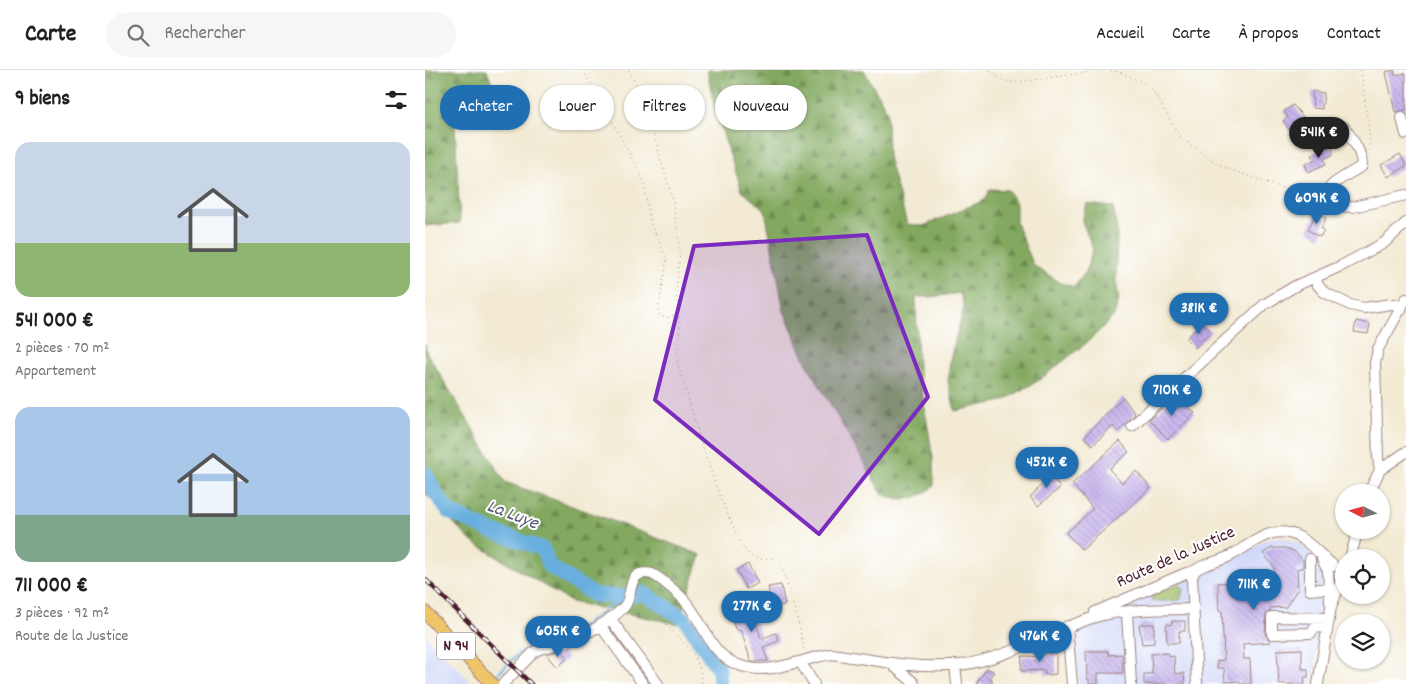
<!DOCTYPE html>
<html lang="fr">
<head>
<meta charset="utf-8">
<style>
	body { margin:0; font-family:Dekko,sans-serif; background:#f6f6f6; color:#202124; height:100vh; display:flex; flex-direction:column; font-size:19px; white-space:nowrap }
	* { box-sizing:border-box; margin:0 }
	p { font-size:16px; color:#757577 }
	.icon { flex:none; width:28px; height:28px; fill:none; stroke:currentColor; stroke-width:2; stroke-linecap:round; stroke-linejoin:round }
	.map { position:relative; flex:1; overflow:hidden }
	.side { display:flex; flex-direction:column; background:#fff; width:425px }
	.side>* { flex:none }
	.top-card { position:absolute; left:15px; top:15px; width:475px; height:45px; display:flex; gap:10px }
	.needle { width:32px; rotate:276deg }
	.controls { position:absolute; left:910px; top:414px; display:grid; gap:10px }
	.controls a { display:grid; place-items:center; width:55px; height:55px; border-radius:50%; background:#fff; box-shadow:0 1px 4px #0004; font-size:25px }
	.price { position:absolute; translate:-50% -42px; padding:0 11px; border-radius:18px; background:#1f6fb2; color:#fff; font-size:16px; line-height:32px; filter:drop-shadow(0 1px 2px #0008) }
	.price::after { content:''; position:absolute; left:50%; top:30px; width:15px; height:11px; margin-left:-8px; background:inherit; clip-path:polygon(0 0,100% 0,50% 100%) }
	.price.selected { background:#222; color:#fff }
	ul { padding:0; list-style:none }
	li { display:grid; align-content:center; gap:10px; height:265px; padding:0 15px }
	li span { display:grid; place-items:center; height:155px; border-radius:15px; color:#555 }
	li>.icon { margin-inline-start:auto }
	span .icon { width:90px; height:90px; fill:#fffc; stroke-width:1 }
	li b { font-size:21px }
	h2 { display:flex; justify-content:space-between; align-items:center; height:60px; padding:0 15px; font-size:21px }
	.pill { padding:0 18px; border-radius:22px; background:#fff; box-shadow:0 1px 4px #0004; font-size:18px; line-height:45px }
	.pill.selected { background:#1f6fb2; color:#fff }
	header { display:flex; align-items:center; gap:30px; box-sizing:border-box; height:70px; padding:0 25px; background:#fff; border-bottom:1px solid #e0e0e0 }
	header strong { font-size:24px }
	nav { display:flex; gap:28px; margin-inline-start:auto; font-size:18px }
	.search { width:350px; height:45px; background:#f6f6f6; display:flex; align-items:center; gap:12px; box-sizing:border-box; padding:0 18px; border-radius:28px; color:#757577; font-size:19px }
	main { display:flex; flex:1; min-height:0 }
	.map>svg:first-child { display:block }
	.built { fill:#d2d9f9 }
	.grass { fill:url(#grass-dots); stroke:#76714b }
	.forest { fill:url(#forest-firs); stroke:#666445 }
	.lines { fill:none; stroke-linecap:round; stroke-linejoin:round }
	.stream { stroke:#68afdf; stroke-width:2.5 }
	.river { stroke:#68afdf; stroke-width:15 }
	.building { fill:url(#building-back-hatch) }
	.minor-casing { stroke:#9e847f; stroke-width:12 }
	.major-casing { stroke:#9e847f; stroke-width:14 }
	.path { stroke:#9e847f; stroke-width:1; stroke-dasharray:1 4; stroke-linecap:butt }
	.minor { stroke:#fff; stroke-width:10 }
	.major { stroke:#f0c469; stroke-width:12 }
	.rail-casing { stroke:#4a1f2b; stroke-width:4.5 }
	.rail { stroke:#fff; stroke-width:2.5; stroke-dasharray:8; stroke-linecap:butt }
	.marked { fill:#7b2cbf; fill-opacity:0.2; stroke:#7b2cbf; stroke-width:4; stroke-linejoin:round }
	.labels { text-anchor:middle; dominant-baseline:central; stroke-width:4; stroke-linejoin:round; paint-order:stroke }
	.shield { fill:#fff; stroke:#80626b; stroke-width:1 }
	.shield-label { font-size:16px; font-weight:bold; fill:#4a1f2b }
	.street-label { font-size:18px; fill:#4a1f2b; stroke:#fff }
	.water-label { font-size:19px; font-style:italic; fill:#565973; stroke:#fff }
</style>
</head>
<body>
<header>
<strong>Carte</strong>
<div class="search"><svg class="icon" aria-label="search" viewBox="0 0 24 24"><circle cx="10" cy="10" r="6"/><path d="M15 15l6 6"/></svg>Rechercher</div>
<nav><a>Accueil</a><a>Carte</a><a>À propos</a><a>Contact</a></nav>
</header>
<main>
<section class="side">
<h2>9 biens<svg class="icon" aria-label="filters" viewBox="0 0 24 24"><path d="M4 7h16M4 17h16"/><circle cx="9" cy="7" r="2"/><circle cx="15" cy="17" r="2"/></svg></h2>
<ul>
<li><span style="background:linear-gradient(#c9d6e8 65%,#8fb573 0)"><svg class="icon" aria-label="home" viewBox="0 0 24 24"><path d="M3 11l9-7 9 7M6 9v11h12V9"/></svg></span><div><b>541 000 €</b><p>2 pièces · 70 m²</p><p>Appartement</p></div></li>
<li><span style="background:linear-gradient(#a9c7e8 70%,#7fa58c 0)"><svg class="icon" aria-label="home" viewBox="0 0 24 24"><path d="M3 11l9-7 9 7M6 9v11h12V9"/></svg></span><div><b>711 000 €</b><p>3 pièces · 92 m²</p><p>Route de la Justice</p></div></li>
</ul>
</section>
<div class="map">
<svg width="981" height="614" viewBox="0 0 981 614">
	<defs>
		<pattern id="grass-dots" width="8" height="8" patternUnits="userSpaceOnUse" patternTransform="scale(1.25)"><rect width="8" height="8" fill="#a3c36b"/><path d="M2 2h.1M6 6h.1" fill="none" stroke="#879e58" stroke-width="1.8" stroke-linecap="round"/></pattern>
		<pattern id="forest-firs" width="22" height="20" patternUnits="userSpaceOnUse" patternTransform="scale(1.25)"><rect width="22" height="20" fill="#82a95f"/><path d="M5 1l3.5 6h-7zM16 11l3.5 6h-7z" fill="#6c894f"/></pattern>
		<pattern id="building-back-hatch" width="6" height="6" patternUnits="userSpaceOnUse" patternTransform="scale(1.25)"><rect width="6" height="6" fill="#bfabec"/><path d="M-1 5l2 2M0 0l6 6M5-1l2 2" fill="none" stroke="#9d8bbf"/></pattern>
	</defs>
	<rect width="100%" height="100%" fill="#fff"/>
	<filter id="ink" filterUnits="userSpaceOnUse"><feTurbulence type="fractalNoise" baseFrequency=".02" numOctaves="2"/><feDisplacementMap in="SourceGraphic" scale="10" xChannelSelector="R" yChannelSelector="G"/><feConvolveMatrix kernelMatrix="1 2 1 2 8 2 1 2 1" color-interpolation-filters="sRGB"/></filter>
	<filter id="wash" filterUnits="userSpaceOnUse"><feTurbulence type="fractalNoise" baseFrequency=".0096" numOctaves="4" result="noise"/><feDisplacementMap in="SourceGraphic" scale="20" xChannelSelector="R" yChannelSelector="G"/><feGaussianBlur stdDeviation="1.12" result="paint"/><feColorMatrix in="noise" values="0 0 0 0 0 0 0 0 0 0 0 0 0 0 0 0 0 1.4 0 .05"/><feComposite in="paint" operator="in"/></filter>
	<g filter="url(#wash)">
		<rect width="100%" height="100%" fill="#f2ead3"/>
		<path class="built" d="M852 467 864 469 879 476 887 485 897 504 899 529 888 614H654L651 563 662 553 793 497 842 469Z
			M0 565 44 610 40 614H0Z"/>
		<path class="grass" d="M755 514 758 519 756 529 750 531H726L728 524Z"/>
		<path class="forest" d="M0 0H62L73 28 30 55 35 153 0 156Z
			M282 0H439L462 41 463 87 482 154 498 156 560 130 565 119 583 120 591 133V153L609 196 636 213 649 217 660 203 668 179 657 151 662 134 688 137 692 160 691 211 694 230 689 246 665 270 613 311 578 331 530 341 523 312 525 289 539 237 535 223 505 227H491L493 298 508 388 509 416C495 429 475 433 457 424L382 294 359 241 340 140 317 121 290 40Z
			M0 274 2 283 80 412 172 445 276 485 253 554 146 532 46 471 0 423Z"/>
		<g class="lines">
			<path class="stream" d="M67 610 95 582 119 569 156 558 198 527"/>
			<path class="river" d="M0 403 11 424 24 442 66 461 118 479 124 496 169 525 198 527 218 523 260 549 294 600 295 614"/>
		</g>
		<g id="blocks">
			<path class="building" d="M969 0 970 5 981 3V40L970 42 961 2Z
				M887 21 899 23 897 39 888 38Z
				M868 35 881 50 865 61 858 51 863 47 859 41Z
				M906 76 909 84 899 89 901 94 883 102 880 94 889 90 887 84Z
				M975 84 981 96 963 107 956 95Z
				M891 143 901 148 896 158 899 160 895 167 883 160Z
				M931 251 945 254 943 264 929 262Z
				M777 252 786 262 770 278 761 269Z
				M752 324 770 343 743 369 724 350Z
				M698 327 710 344 693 362 688 356 668 375 659 367Z
				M695 371 704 382 684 399 697 413 711 401 726 418 657 480 641 463 668 439 647 414Z
				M635 398 640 403 630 411 635 418 613 436 605 427Z
				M847 478H860L869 481 878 490V497L872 499 873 521H871L861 537 845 538V541L841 544 840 564 846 572 818 574 819 589H825L826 614H815V611L800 612 799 598H792V591L799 590 797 541H794L793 513 849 509V497L838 483Z
				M323 494 333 513 321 519 312 500Z
				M356 515 360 535 347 537 343 517Z
				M323 532 329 543 336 569 351 563 354 571 338 577 343 591H326L316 561 310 559 305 543 314 540 313 535Z
				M747 551H760V561H754V573H742L741 555 747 554Z
				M714 554H729V573L717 574Z
				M877 579V599H883V607H879L880 614H854L852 580Z
				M137 580 143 588 132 597 122 584Z
				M661 581H683V585L697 584 698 603H673V614H664V609H662Z
				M617 583H631V604L620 605V600L596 601 597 586 617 587Z
				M744 583V587L749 586 750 604 759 603 760 614H719V604H727L726 584Z
				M562 598 569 602 565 607 567 609V614H551Z"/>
		</g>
	</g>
	<g filter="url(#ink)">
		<use href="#blocks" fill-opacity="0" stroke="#9e847f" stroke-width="1"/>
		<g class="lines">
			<g class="minor-casing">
				<path id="minor" d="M977 48 981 64
					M919 57C927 68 937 82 937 96 926 103 894 118 897 132L900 135 928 137 981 125
					M976 240 970 234H966L939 238 925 235 899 222 892 214 891 207 916 196 959 173 981 153
					M707 356 840 234 872 215 891 207
					M955 400 953 388 950 293 953 279 981 229
					M944 422 955 400 981 382
					M925 488 933 460
					M885 489V520L904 518
					M897 489 903 501 905 532
					M769 503 767 507 772 614
					M670 542 761 503C770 503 770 499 778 496 788 492 798 490 807 485 828 473 848 453 874 467 887 474 897 487 909 496
					M702 542 706 614
					M185 548 233 614
					M175 555 218 614
					M642 556 647 614
					M902 558 890 557 886 563 847 564V547L904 548
					M376 593 389 614
					M465 593 488 612 489 614
					M530 595 532 614
					M78 614 109 582C118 576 130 576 141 572 159 566 186 551 199 537 207 529 203 508 215 504 218 503 224 503 227 504 237 509 258 527 264 536 279 555 286 584 311 594 343 608 376 588 407 584 449 590 493 600 535 595 582 589 623 562 667 548 699 538 735 540 769 539
					M893 614 906 537 919 503"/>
			</g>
			<g class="major-casing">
				<path id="major" d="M0 542 67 614"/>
			</g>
			<path class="path" d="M159 0C161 8 164 11 169 18 175 28 176 39 185 47L218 109 225 152 242 189 233 242 235 247H245L252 244
				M204 0 212 16 225 52 248 131 255 182 251 222 255 255 252 288 254 298C270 350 284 404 307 454 312 465 316 478 326 486 333 492 343 487 352 488L356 494 373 551 379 579
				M565 0C575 10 582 13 595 12L679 0
				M681 0 695 2 721 14 728 21 756 68 791 93 806 100 887 128
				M936 0 945 71 944 81
				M208 540 218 537 225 539 233 545 268 583 275 599 277 614"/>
			<use href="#minor" class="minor"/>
			<use href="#major" class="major"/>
			<g class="rail-casing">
				<path id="rail" d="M0 509 106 614"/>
			</g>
			<use href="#rail" class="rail"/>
		</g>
	</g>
	<path class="marked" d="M442 165 503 327 394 464 230 330 269 176Z"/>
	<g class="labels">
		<rect class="shield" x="12" y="562.5" width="38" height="27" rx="4"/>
		<g class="shield-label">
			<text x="31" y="576">N 94</text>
		</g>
		<g class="street-label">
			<text transform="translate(751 488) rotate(-24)">Route de la Justice</text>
		</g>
		<g class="water-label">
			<text transform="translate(87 446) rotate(21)">La Luye</text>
		</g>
	</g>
</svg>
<div class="controls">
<a><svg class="needle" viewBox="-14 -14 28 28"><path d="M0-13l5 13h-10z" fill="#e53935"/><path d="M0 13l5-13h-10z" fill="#757577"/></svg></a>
<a><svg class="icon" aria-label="locate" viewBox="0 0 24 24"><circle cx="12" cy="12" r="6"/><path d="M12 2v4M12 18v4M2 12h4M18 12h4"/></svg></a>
<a><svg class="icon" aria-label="layers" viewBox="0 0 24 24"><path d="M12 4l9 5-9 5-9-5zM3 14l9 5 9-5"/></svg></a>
</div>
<b class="price selected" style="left:894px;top:89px">541K €</b>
<b class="price" style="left:892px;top:155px">609K €</b>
<b class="price" style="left:774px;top:265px">381K €</b>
<b class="price" style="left:747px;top:347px">710K €</b>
<b class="price" style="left:622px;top:419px">452K €</b>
<b class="price" style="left:829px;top:541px">711K €</b>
<b class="price" style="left:327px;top:563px">277K €</b>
<b class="price" style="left:133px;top:588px">605K €</b>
<b class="price" style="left:615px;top:593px">476K €</b>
<div class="top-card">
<a class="pill selected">Acheter</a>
<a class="pill">Louer</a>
<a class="pill">Filtres</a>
<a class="pill">Nouveau</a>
</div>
</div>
</main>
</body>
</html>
